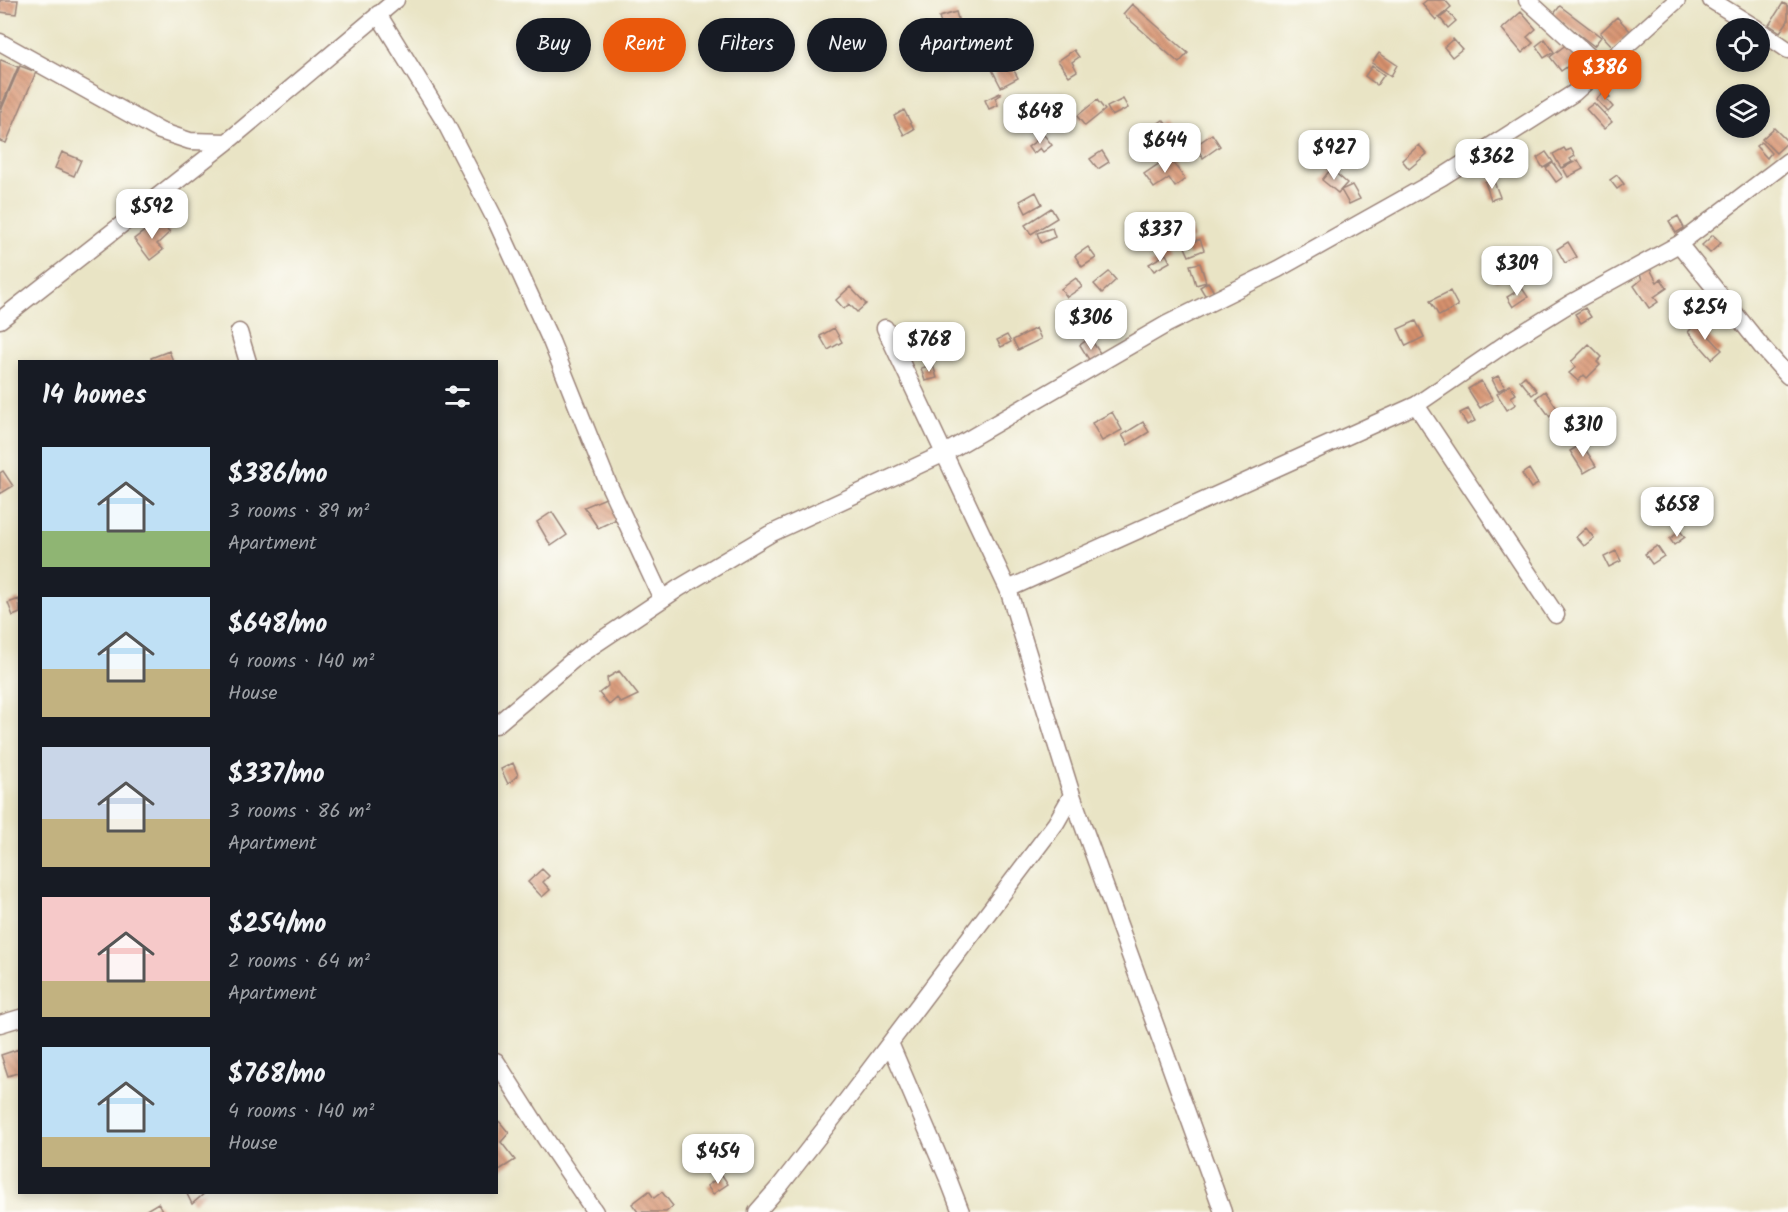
<!DOCTYPE html>
<html lang="en">
<head>
<meta charset="utf-8">
<style>
	body { margin:0; font-family:Kalam,sans-serif; background:#20242c; color:#f1f3f6; height:100vh; display:flex; flex-direction:column; font-size:22px; white-space:nowrap }
	* { box-sizing:border-box; margin:0 }
	p { font-size:20px; color:#9ea1a6 }
	.icon { flex:none; width:33px; height:33px; fill:none; stroke:currentColor; stroke-width:2; stroke-linecap:round; stroke-linejoin:round }
	.map { position:relative; flex:1; overflow:hidden }
	.sheet { position:absolute; left:18px; top:360px; width:480px; height:834px; display:flex; flex-direction:column; background:#171b24; border-radius:0px; box-shadow:0 3px 9px #0003 }
	.sheet>* { flex:none }
	.banner { position:absolute; left:516px; top:18px; width:570px; height:54px; display:flex; gap:12px }
	.tools { position:absolute; left:1716px; top:18px; display:grid; gap:12px }
	.tools a { display:grid; place-items:center; width:54px; height:54px; border-radius:50%; background:#171b24; box-shadow:0 3px 9px #0003; font-size:30px }
	.price { position:absolute; translate:-50% -51px; padding:0 14px; border-radius:12px; background:#fff; color:#222; font-size:20px; line-height:39px; filter:drop-shadow(0 2px 3px #0008) }
	.price::after { content:''; position:absolute; left:50%; top:36px; width:18px; height:14px; margin-left:-9px; background:inherit; clip-path:polygon(0 0,100% 0,50% 100%) }
	.price.on { background:#ea580c; color:#fff }
	ul { padding:0; list-style:none }
	li { display:flex; align-items:center; gap:18px; height:150px; padding:0 24px }
	li span { display:grid; place-items:center; flex:none; width:168px; height:120px; border-radius:0px; color:#555 }
	li>.icon { margin-inline-start:auto }
	span .icon { width:72px; height:72px; fill:#fffc; stroke-width:1 }
	li b { font-size:26px }
	h2 { display:flex; justify-content:space-between; align-items:center; height:72px; padding:0 24px; font-size:26px }
	.pill { padding:0 21px; border-radius:27px; background:#171b24; box-shadow:0 3px 9px #0003; font-size:21px; line-height:54px }
	.pill.on { background:#ea580c; color:#fff }
	.map>svg:first-child { display:block }
	.building { fill:url(#building-back-hatch) }
	.lines { fill:none; stroke-linecap:round; stroke-linejoin:round }
	.minor-casing { stroke:#9a8278; stroke-width:19 }
	.minor { stroke:#fff; stroke-width:16 }
</style>
</head>
<body>
<div class="map">
<svg width="1788" height="1212" viewBox="0 0 1788 1212">
	<defs>
		<pattern id="building-back-hatch" width="6" height="6" patternUnits="userSpaceOnUse" patternTransform="scale(1.5)"><rect width="6" height="6" fill="#d7926e"/><path d="M-1 5l2 2M0 0l6 6M5-1l2 2" fill="none" stroke="#b0775b"/></pattern>
	</defs>
	<rect width="100%" height="100%" fill="#fdfcf7"/>
	<filter id="ink" filterUnits="userSpaceOnUse"><feTurbulence type="fractalNoise" baseFrequency=".0167" numOctaves="2"/><feDisplacementMap in="SourceGraphic" scale="12" xChannelSelector="R" yChannelSelector="G"/><feConvolveMatrix kernelMatrix="1 2 1 2 8 2 1 2 1" color-interpolation-filters="sRGB"/></filter>
	<filter id="wash" filterUnits="userSpaceOnUse"><feTurbulence type="fractalNoise" baseFrequency=".008" numOctaves="4" result="noise"/><feDisplacementMap in="SourceGraphic" scale="24" xChannelSelector="R" yChannelSelector="G"/><feGaussianBlur stdDeviation="1.35" result="paint"/><feColorMatrix in="noise" values="0 0 0 0 0 0 0 0 0 0 0 0 0 0 0 0 0 1.4 0 .05"/><feComposite in="paint" operator="in"/></filter>
	<g filter="url(#wash)">
		<rect width="100%" height="100%" fill="#e9e4c5"/>
		<g id="blocks">
			<path class="building" d="M0 0H18L16 14 0 12Z
				M1427 0H1445L1451 7 1436 20 1422 4Z
				M1783 3 1788 6V21L1780 32 1769 25Z
				M1132 4 1188 53 1179 63 1123 14Z
				M1560 6 1601 37 1594 46 1553 15Z
				M956 12 960 26 943 31 939 17Z
				M1448 12 1456 21 1448 28 1440 18Z
				M1521 12 1536 29 1527 37 1533 43 1522 53 1502 29Z
				M1617 17 1631 32 1614 48 1600 33Z
				M1453 39 1462 49 1452 57 1444 47Z
				M1545 39 1554 52 1544 58 1536 46Z
				M1567 44 1578 59 1561 71 1550 57Z
				M1002 48 1018 78 1001 87 985 56Z
				M1074 50 1079 57 1072 62 1077 71 1069 76 1058 61Z
				M1379 53 1397 65 1391 76 1372 63Z
				M1 60 18 67 0 109V61Z
				M20 66 36 72 6 143 0 141V113Z
				M1372 66 1384 75 1377 85 1365 76Z
				M1605 91 1610 97 1606 99 1613 107 1608 112 1596 99Z
				M1000 93 1001 95 995 98 998 105 989 109 985 100Z
				M1123 99 1128 108 1112 116 1107 107Z
				M1097 100 1105 110 1085 126 1077 116Z
				M1594 103 1612 122 1604 129 1586 109Z
				M904 110 914 129 904 135 894 116Z
				M1163 120 1170 129 1147 144 1141 135Z
				M1774 128 1788 142 1776 153 1762 139Z
				M1212 134 1220 146 1203 158 1195 146Z
				M1044 135 1052 145 1043 152 1040 148 1033 154 1028 147Z
				M1761 142 1771 153 1767 158 1756 146Z
				M1419 145 1427 154 1409 169 1402 160Z
				M1564 148 1566 151 1571 149 1575 156 1570 159 1572 162 1561 168 1553 154Z
				M1102 151 1109 162 1098 169 1090 159Z
				M62 152 81 160 74 176 55 168Z
				M1546 152 1553 162 1543 168 1537 158Z
				M1334 153 1345 158 1338 172 1328 167Z
				M1169 157 1185 179 1175 187 1169 178 1154 188 1144 174Z
				M1578 160 1583 169 1568 177 1563 168Z
				M1553 163 1563 177 1556 182 1546 168Z
				M1331 169 1347 183 1338 193 1322 180Z
				M1617 175 1624 184 1617 189 1610 180Z
				M1493 179 1500 197 1491 200 1485 182Z
				M1352 185 1360 199 1349 204 1341 190Z
				M1036 192 1042 204 1026 213 1020 201Z
				M1051 208 1057 218 1031 234 1025 225Z
				M1678 216 1684 228 1676 233 1669 221Z
				M158 221 170 232 157 244 163 250 150 260 134 239Z
				M1189 227 1194 238 1184 243 1178 232Z
				M1052 228 1055 237 1041 243 1037 233Z
				M1713 235 1721 243 1710 253 1702 245Z
				M1200 239 1204 250 1189 256 1184 245Z
				M1568 242 1577 257 1565 263 1557 249Z
				M1088 247 1096 258 1082 267 1075 256Z
				M1535 248 1542 260 1525 270 1518 258Z
				M1166 254 1170 262 1154 271 1149 264Z
				M1200 263 1206 282 1196 285 1190 265Z
				M1647 263 1657 282 1661 279 1667 288 1654 297 1658 302 1649 308 1634 286 1642 279 1637 268Z
				M1505 264 1510 274 1496 282 1491 271Z
				M1109 272 1116 280 1102 293 1094 284Z
				M1076 278 1082 287 1067 297 1061 289Z
				M1208 282 1214 292 1206 297 1200 287Z
				M850 287 866 304 857 312 849 304 844 309 836 300Z
				M1522 288 1528 297 1513 307 1507 297Z
				M1450 291 1458 306 1439 316 1430 301Z
				M1585 308 1591 317 1581 323 1575 314Z
				M1090 319 1096 328 1087 334 1081 325Z
				M1416 321 1424 337 1406 346 1398 329Z
				M1697 323 1722 350 1712 359 1688 332Z
				M834 328 842 342 828 350 820 336Z
				M1036 328 1041 339 1018 350 1013 340Z
				M1007 335 1011 342 1001 347 997 340Z
				M1090 338 1102 356 1091 363 1080 345Z
				M1589 344 1602 357 1597 362 1600 365 1587 378 1584 375 1578 381 1569 373 1576 367 1571 362Z
				M169 351 173 361 152 362 151 358Z
				M933 365 937 378 925 381 921 368Z
				M1498 376 1505 387 1498 391 1492 379Z
				M1525 376 1537 391 1532 395 1520 380Z
				M1481 381 1493 400 1480 408 1468 389Z
				M1510 385 1516 394 1511 397 1516 404 1507 410 1497 394Z
				M1545 391 1559 411 1550 417 1536 398Z
				M1468 409 1475 421 1467 425 1460 413Z
				M1112 412 1122 430 1102 441 1092 423Z
				M1564 412 1577 434 1564 442 1551 420Z
				M1143 422 1149 432 1128 445 1122 435Z
				M1582 444 1596 466 1584 473 1570 451Z
				M1529 469 1538 484 1531 488 1522 474Z
				M3 471 13 486 0 494V473Z
				M606 498 619 518 598 528 584 507Z
				M552 512 567 535 551 546 537 522Z
				M1586 528 1594 538 1584 546 1576 537Z
				M1680 531 1685 537 1674 545 1670 539Z
				M1657 546 1664 556 1652 564 1645 554Z
				M1616 551 1621 561 1609 567 1604 557Z
				M19 599 20 613 13 616 8 603Z
				M619 671 638 695 621 703 617 698 609 705 599 693 608 686 607 678Z
				M513 763 518 775 508 784 501 769Z
				M542 869 549 876 543 882 550 890 542 897 528 882Z
				M19 1049 20 1072 8 1076 1 1055Z
				M498 1120 509 1133 501 1142 515 1160 496 1172Z
				M722 1175 728 1184 713 1194 707 1186Z
				M649 1191 654 1198 662 1192 673 1206 666 1212H638L632 1204Z
				M186 1192H206L192 1204Z
				M158 1203 163 1212H143Z"/>
		</g>
	</g>
	<g filter="url(#ink)">
		<use href="#blocks" fill-opacity="0" stroke="#9a8278" stroke-width="1.5"/>
		<g class="lines">
			<g class="minor-casing">
				<path id="minor" d="M1527 0 1602 68
					M1711 0 1756 28
					M378 14 446 124 497 223 551 341 608 483 662 599
					M1760 31 1788 50
					M0 42 160 131 190 141 227 142
					M1679 244 1762 347 1788 376
					M0 320 227 142 396 0
					M885 328 1008 589 1072 795 1223 1212
					M239 332 248 362
					M1416 405 1556 615
					M1008 589 1416 405 1511 340 1571 303 1679 244 1788 161
					M496 725 579 655 679 588 770 534 945 453 1167 324 1278 269 1442 177 1574 93 1677 0
					M0 1024 20 1018
					M890 1043 949 1181 961 1212
					M496 1061 545 1138 595 1212
					M757 1212 779 1187 840 1109 1056 823 1072 795"/>
			</g>
			<use href="#minor" class="minor"/>
		</g>
	</g>
</svg>
<div class="tools">
<a><svg class="icon" aria-label="locate" viewBox="0 0 24 24"><circle cx="12" cy="12" r="6"/><path d="M12 2v4M12 18v4M2 12h4M18 12h4"/></svg></a>
<a><svg class="icon" aria-label="layers" viewBox="0 0 24 24"><path d="M12 4l9 5-9 5-9-5zM3 14l9 5 9-5"/></svg></a>
</div>
<b class="price on" style="left:1605px;top:101px">$386</b>
<b class="price" style="left:1040px;top:145px">$648</b>
<b class="price" style="left:1165px;top:174px">$644</b>
<b class="price" style="left:1334px;top:181px">$927</b>
<b class="price" style="left:1492px;top:190px">$362</b>
<b class="price" style="left:152px;top:240px">$592</b>
<b class="price" style="left:1160px;top:263px">$337</b>
<b class="price" style="left:1517px;top:297px">$309</b>
<b class="price" style="left:1705px;top:341px">$254</b>
<b class="price" style="left:1091px;top:351px">$306</b>
<b class="price" style="left:929px;top:373px">$768</b>
<b class="price" style="left:1583px;top:458px">$310</b>
<b class="price" style="left:1677px;top:538px">$658</b>
<b class="price" style="left:718px;top:1185px">$454</b>
<div class="banner">
<a class="pill">Buy</a>
<a class="pill on">Rent</a>
<a class="pill">Filters</a>
<a class="pill">New</a>
<a class="pill">Apartment</a>
</div>
<section class="sheet">
<h2>14 homes<svg class="icon" aria-label="filters" viewBox="0 0 24 24"><path d="M4 7h16M4 17h16"/><circle cx="9" cy="7" r="2"/><circle cx="15" cy="17" r="2"/></svg></h2>
<ul>
<li><span style="background:linear-gradient(#bfe0f5 70%,#8fb573 0)"><svg class="icon" aria-label="home" viewBox="0 0 24 24"><path d="M3 11l9-7 9 7M6 9v11h12V9"/></svg></span><div><b>$386/mo</b><p>3 rooms · 89 m²</p><p>Apartment</p></div></li>
<li><span style="background:linear-gradient(#bfe0f5 60%,#c2b280 0)"><svg class="icon" aria-label="home" viewBox="0 0 24 24"><path d="M3 11l9-7 9 7M6 9v11h12V9"/></svg></span><div><b>$648/mo</b><p>4 rooms · 140 m²</p><p>House</p></div></li>
<li><span style="background:linear-gradient(#c9d6e8 60%,#c2b280 0)"><svg class="icon" aria-label="home" viewBox="0 0 24 24"><path d="M3 11l9-7 9 7M6 9v11h12V9"/></svg></span><div><b>$337/mo</b><p>3 rooms · 86 m²</p><p>Apartment</p></div></li>
<li><span style="background:linear-gradient(#f6c9c9 70%,#c2b280 0)"><svg class="icon" aria-label="home" viewBox="0 0 24 24"><path d="M3 11l9-7 9 7M6 9v11h12V9"/></svg></span><div><b>$254/mo</b><p>2 rooms · 64 m²</p><p>Apartment</p></div></li>
<li><span style="background:linear-gradient(#bfe0f5 75%,#c2b280 0)"><svg class="icon" aria-label="home" viewBox="0 0 24 24"><path d="M3 11l9-7 9 7M6 9v11h12V9"/></svg></span><div><b>$768/mo</b><p>4 rooms · 140 m²</p><p>House</p></div></li>
</ul>
</section>
</div>
</body>
</html>
